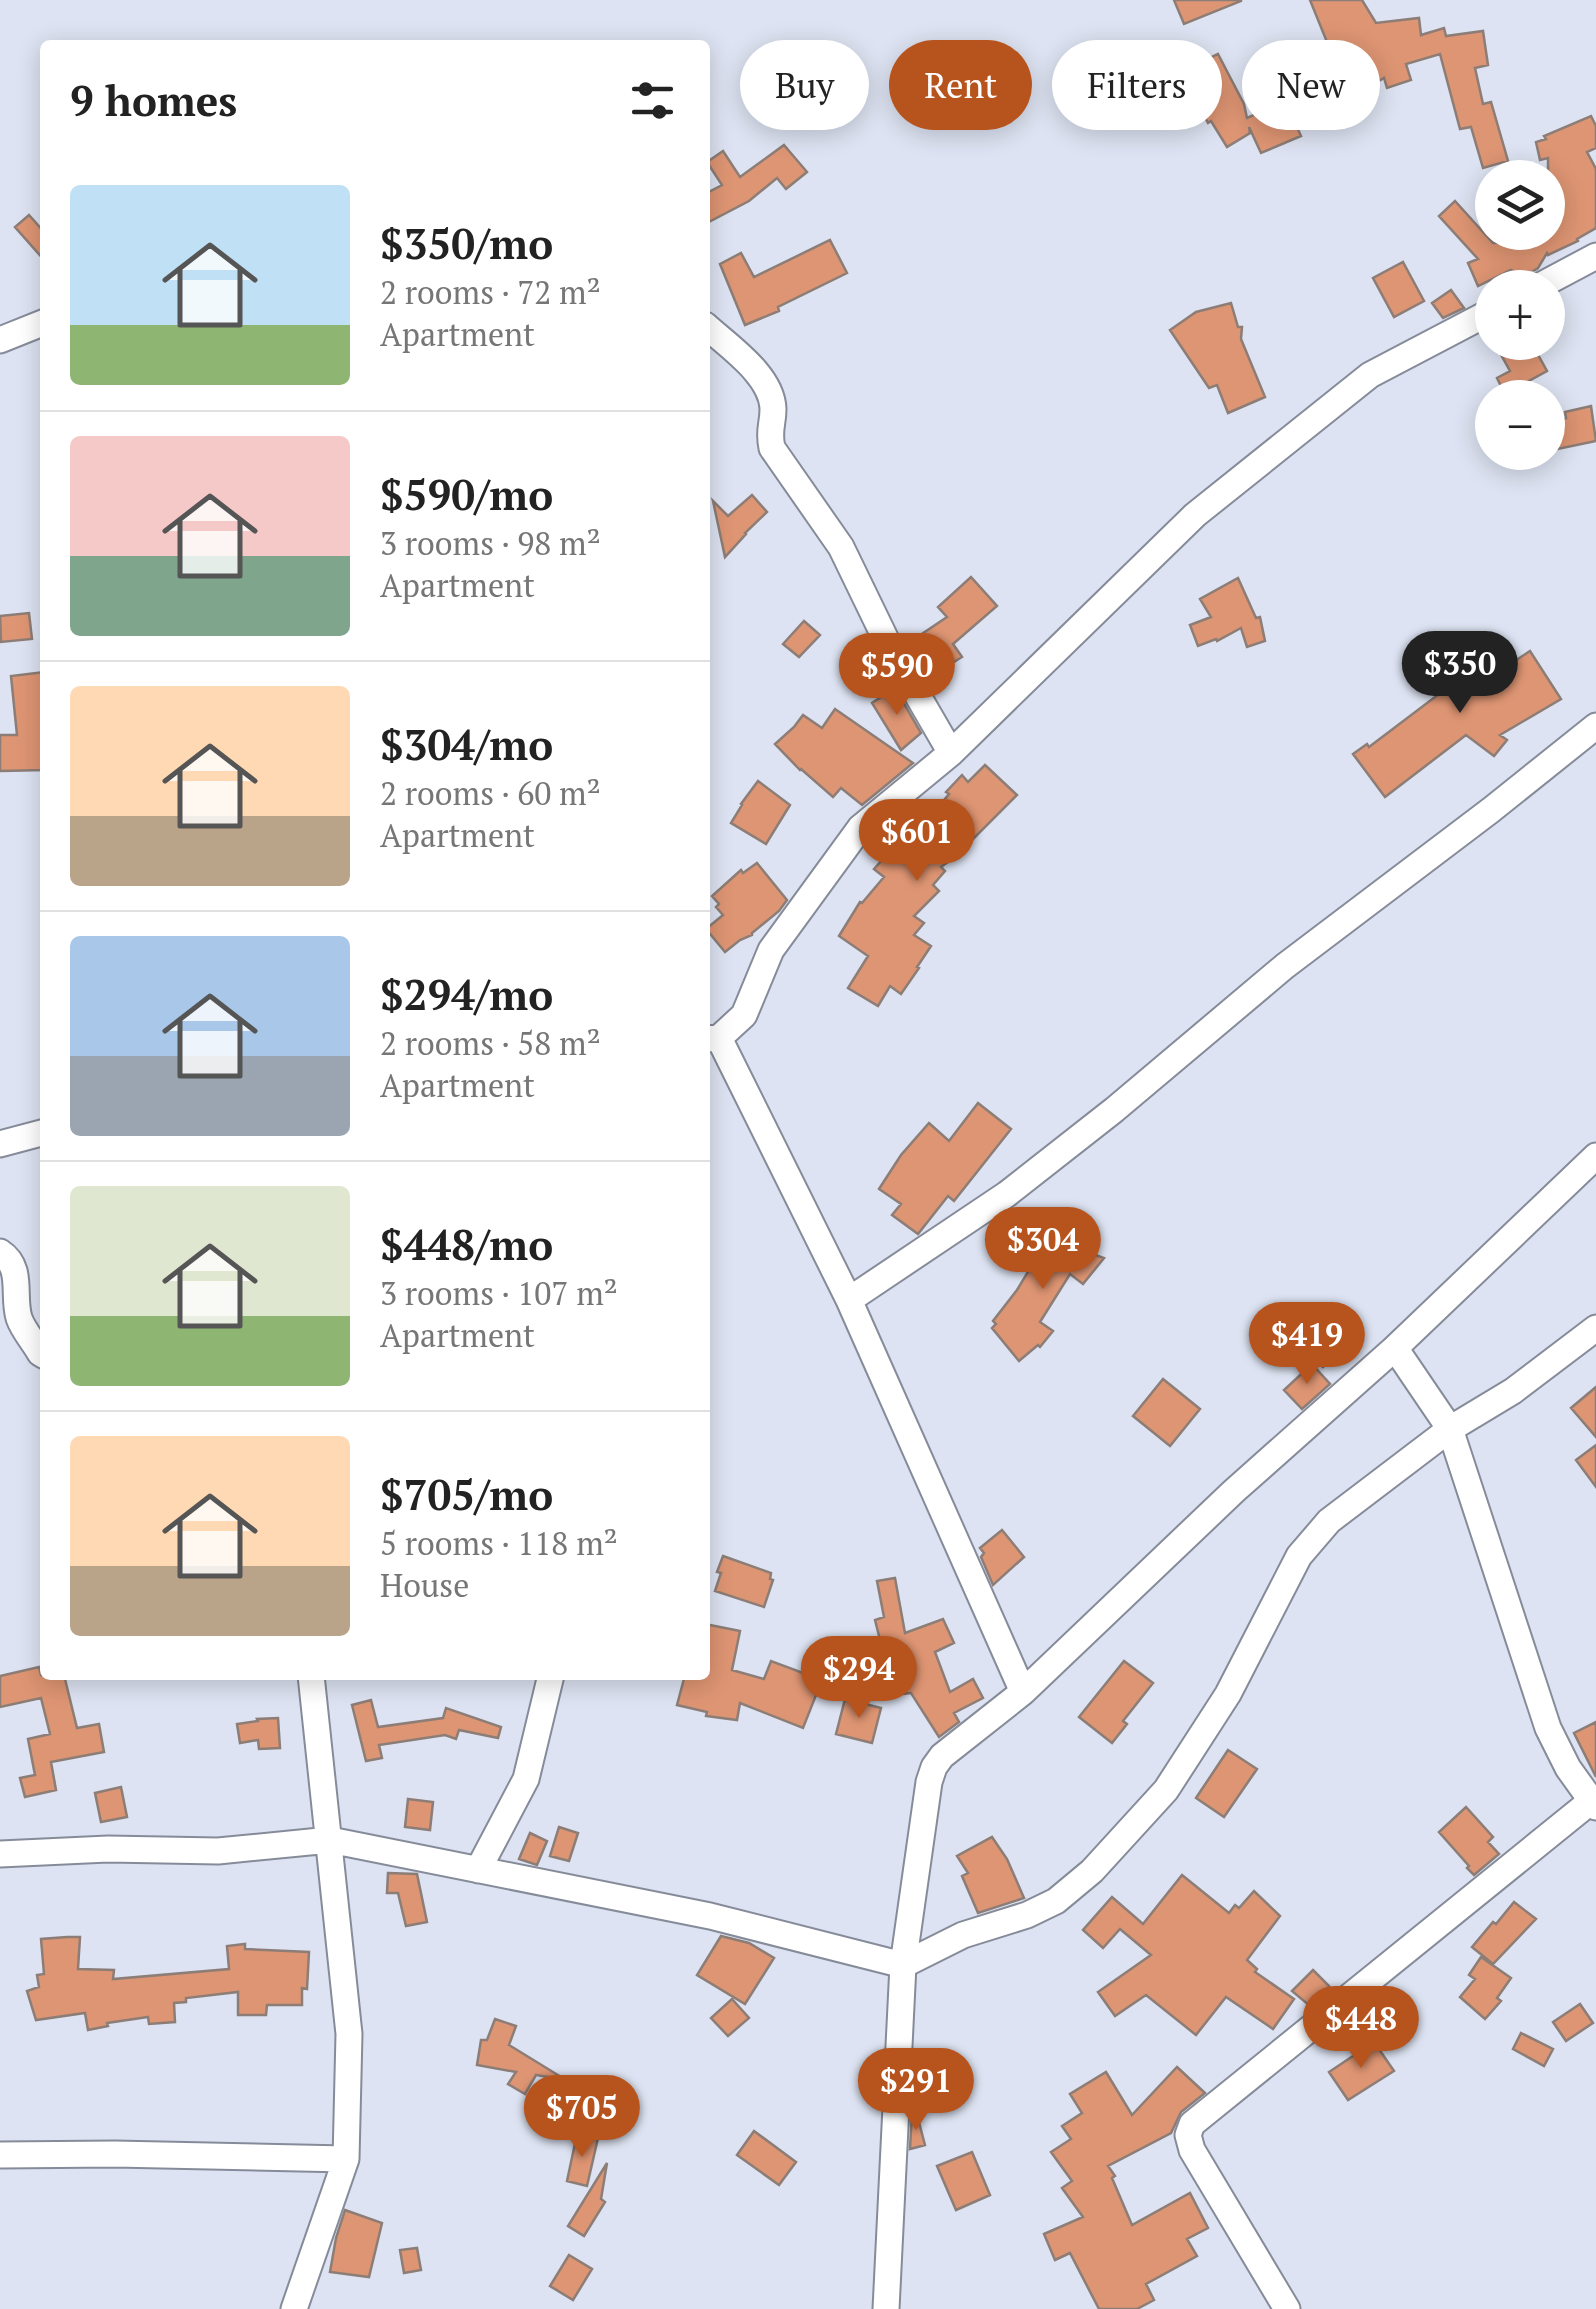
<!DOCTYPE html>
<html lang="en">
<head>
<meta charset="utf-8">
<style>
	body { margin:0; font-family:"PT Serif",serif; background:#f6f6f6; color:#222; height:100vh; display:flex; flex-direction:column; font-size:38px; white-space:nowrap }
	* { box-sizing:border-box; margin:0 }
	p { font-size:32px; color:#767676 }
	.icon { flex:none; width:55px; height:55px; fill:none; stroke:currentColor; stroke-width:2; stroke-linecap:round; stroke-linejoin:round }
	.map { position:relative; flex:1; overflow:hidden }
	.sheet { position:absolute; left:40px; top:40px; width:670px; height:1640px; display:flex; flex-direction:column; background:#fff; border-radius:10px; box-shadow:0 5px 25px #0003 }
	.sheet>* { flex:none }
	.top-card { position:absolute; left:740px; top:40px; width:705px; height:90px; display:flex; gap:20px }
	.fabs { position:absolute; left:1475px; top:160px; display:grid; gap:20px }
	.fabs a { display:grid; place-items:center; width:90px; height:90px; border-radius:50%; background:#fff; box-shadow:0 5px 25px #0003; font-size:50px }
	.price { position:absolute; translate:-50% -85px; padding:0 22px; border-radius:35px; background:#b7541d; color:#fff; font-size:32px; line-height:65px; filter:drop-shadow(0 2px 5px #0008) }
	.price::after { content:''; position:absolute; left:50%; top:60px; width:30px; height:22px; margin-left:-15px; background:inherit; clip-path:polygon(0 0,100% 0,50% 100%) }
	.price.current { background:#222; color:#fff }
	ul { padding:0; list-style:none }
	li { display:flex; align-items:center; gap:30px; height:250px; padding:0 30px }
	li+li { border-top:2px solid #e0e0e0 }
	li span { display:grid; place-items:center; flex:none; width:280px; height:200px; border-radius:10px; color:#555 }
	li>.icon { margin-inline-start:auto }
	span .icon { width:120px; height:120px; fill:#fffc; stroke-width:1 }
	li b { font-size:42px }
	h2 { display:flex; justify-content:space-between; align-items:center; height:120px; padding:0 30px; font-size:42px }
	.pill { padding:0 35px; border-radius:45px; background:#fff; box-shadow:0 5px 25px #0003; font-size:35px; line-height:90px }
	.pill.current { background:#b7541d; color:#fff }
	.map>svg:first-child { display:block }
	.building { fill:#de9573; stroke:#8c7d76; stroke-width:2.5 }
	.lines { fill:none; stroke-linecap:round; stroke-linejoin:round }
	.street-casing { stroke:#868b99; stroke-width:29 }
	.street { stroke:#fff; stroke-width:25 }
</style>
</head>
<body>
<div class="map">
<svg width="1596" height="2309" viewBox="0 0 1596 2309">
	<rect width="100%" height="100%" fill="#dde3f2"/>
	<path class="building" d="M1174 0H1241V1L1184 24Z
		M1310 0H1362L1376 23 1419 18 1421 35 1444 28 1446 36 1483 31 1488 65 1475 68 1483 104 1491 102 1508 161 1483 168 1471 127 1460 129 1440 54 1406 64 1411 80 1387 88 1384 78 1345 101 1337 88 1329 91 1318 67 1323 65 1314 50 1327 42Z
		M1218 54 1244 104 1247 118 1288 100 1299 124 1296 125 1301 136 1261 153 1249 127 1250 133 1227 147 1211 121 1208 123 1200 108 1203 106 1185 70Z
		M1591 116 1596 126V148L1587 152 1596 169V228L1577 239 1578 241 1548 255 1547 253 1538 268 1524 277 1511 270 1478 286 1468 263 1478 259 1439 216 1455 201 1493 243 1542 241 1538 232H1548V158L1540 160 1536 142 1546 139 1544 136Z
		M784 145 807 172 786 189 777 178 749 201 705 224V194L722 185 707 162 723 151 740 177Z
		M29 215 45 233V261L15 227Z
		M830 240 847 273 778 307 779 311 745 325 720 264 741 253 754 277Z
		M1403 262 1424 301 1394 317 1373 278Z
		M1451 290 1464 308 1443 318 1432 303Z
		M1231 303 1238 327H1242L1241 339 1265 397 1228 413 1217 385 1209 388 1170 330 1196 312Z
		M1494 342H1531L1547 371 1505 394 1497 378 1510 371Z
		M1591 406 1596 441 1548 451V422L1566 418 1565 412Z
		M752 495 767 512 745 533 746 534 725 557 713 501 728 516Z
		M971 577 997 606 953 644 962 657 927 679 907 644 947 617 938 607Z
		M1238 578 1256 618 1260 617 1265 641 1247 647 1241 628 1217 641 1216 639 1198 646 1190 625 1211 617 1200 599Z
		M29 613 32 639 1 642 0 616Z
		M804 621 820 635 799 657 783 644Z
		M1477 646 1495 674 1530 651 1561 699 1500 735 1507 740 1494 756 1466 735 1385 797 1353 754 1367 744 1369 747 1443 691 1432 674Z
		M45 672V770L0 771V735H17L11 676Z
		M895 688 921 733 901 750 872 703Z
		M835 709 913 763 862 805 841 788 833 797 801 769 800 770 775 744 794 727 803 715 822 728Z
		M985 765 1017 795 966 846 967 848 941 867 945 871 933 885 939 891 914 916 924 923 914 935 931 946 917 967 919 968 901 994 890 986 878 1006 848 988 868 956 839 936 860 902 862 903 884 877 874 869 882 860 878 857 888 844 890 845 910 827 916 818 924 824 949 794 946 792 962 775 968 782Z
		M758 781 790 805 766 844 731 823 742 805 741 804Z
		M757 863 787 900 779 911 752 933V935L740 940 725 952 706 929 723 915 716 907 719 904 712 896 741 870 743 873Z
		M978 1103 1011 1129 954 1201 948 1196 918 1234 892 1215 901 1204 879 1189 901 1155 929 1123 949 1141Z
		M1059 1226 1087 1242 1082 1250 1104 1258 1083 1284 1070 1274 1040 1322 1053 1331 1040 1347 1038 1345 1019 1361 992 1328 996 1324 993 1321 1017 1290 1032 1265 1035 1267Z
		M1324 1329 1342 1348 1323 1367 1305 1348Z
		M1312 1364 1330 1384 1302 1409 1284 1390Z
		M1163 1379 1200 1409 1170 1446 1133 1416Z
		M1596 1387V1437L1571 1408Z
		M1596 1445V1487L1576 1460Z
		M1002 1530 1024 1557 993 1585 981 1557 984 1553 980 1548Z
		M723 1556 771 1573 770 1579 773 1580 764 1607 715 1591 721 1573 717 1572Z
		M895 1578 905 1633 943 1619 954 1643 935 1652 950 1692 973 1679 983 1698 954 1713 959 1722 939 1737 911 1693 894 1695 875 1620 884 1617 877 1581Z
		M705 1624 740 1631 732 1670 764 1679 771 1661 822 1680 803 1728 740 1703 737 1720 706 1716 707 1712 677 1705 685 1675H705Z
		M1124 1661 1153 1683 1123 1721 1127 1724 1112 1743 1079 1717Z
		M39 1667 41 1675H64L77 1728 99 1724 104 1752 51 1762 56 1790 25 1797 20 1778 35 1775 28 1739 50 1734 41 1698 0 1707V1676Z
		M845 1699 881 1708 872 1743 836 1734Z
		M371 1700 378 1727 443 1718 446 1708 501 1727 498 1738 459 1730 456 1739 445 1735 379 1745 382 1758 366 1761 352 1705Z
		M278 1718 280 1748 259 1749 258 1740 240 1743 237 1724 258 1721 257 1719Z
		M1596 1722V1777L1574 1733Z
		M1228 1750 1257 1769 1224 1817 1196 1798Z
		M121 1787 127 1817 101 1822 95 1793Z
		M408 1799 433 1802 430 1830 405 1827Z
		M1466 1807 1493 1837 1488 1842 1499 1854 1474 1875 1467 1868 1469 1866 1439 1832Z
		M559 1827 578 1833 569 1861 550 1856Z
		M530 1833 547 1841 537 1865 519 1859Z
		M992 1837 1007 1859 1024 1898 978 1913 962 1876 968 1873 957 1856Z
		M388 1873 417 1874 427 1922 406 1926 398 1893H387Z
		M1182 1875 1229 1913 1235 1905 1239 1908 1254 1891 1280 1916 1247 1960 1257 1969 1255 1972 1294 1999 1273 2029 1226 1997 1196 2035 1146 1995 1115 2016 1098 1992 1151 1955 1120 1929 1103 1948 1083 1930 1112 1897 1143 1924Z
		M1514 1902 1536 1919 1493 1964 1472 1947 1493 1922 1496 1924Z
		M721 1936 749 1943 774 1958 745 2004 697 1975Z
		M67 1937H80L78 1969 114 1970 113 1979 229 1969 227 1946 245 1944V1949L309 1952 307 1989 302 1988V2005H267L266 2015H238V1992L186 1998V2002L174 2003 175 2022 149 2024 148 2017 107 2023 108 2026 88 2030 85 2013 36 2020 27 1991 39 1987 37 1975 44 1974 41 1939Z
		M1481 1957 1511 1978 1497 1998 1501 2001 1485 2019 1460 1997 1475 1979 1469 1975Z
		M1313 1970 1329 1986 1310 2006 1292 1991Z
		M732 1999 749 2018 728 2036 711 2018Z
		M1580 2004 1593 2023 1566 2041 1553 2022Z
		M495 2019 516 2026 509 2045 566 2080 536 2075 525 2094 508 2084 516 2072 477 2065 481 2040H487Z
		M1521 2033 1553 2049 1544 2066 1513 2049Z
		M1374 2042 1394 2071 1348 2100 1329 2072Z
		M1177 2067 1205 2093 1181 2112 1171 2133 1108 2166 1115 2176 1112 2178 1132 2225 1190 2193 1208 2228 1187 2239 1197 2256 1146 2284 1154 2300 1137 2309H1099L1070 2253 1055 2260 1044 2234 1083 2217 1062 2188 1072 2181 1051 2152 1071 2139 1062 2126 1082 2113 1070 2094 1106 2072 1132 2115Z
		M916 2111 925 2145 910 2149 912 2112Z
		M754 2131 796 2162 779 2185 737 2155Z
		M577 2134 598 2138 587 2186 567 2181Z
		M972 2152 990 2195 956 2210 937 2166Z
		M607 2163 601 2199 605 2202 584 2236 568 2226Z
		M345 2210 382 2223 369 2277 330 2272 336 2238Z
		M417 2248 421 2270 404 2273 400 2250Z
		M569 2255 592 2269 573 2300 550 2286Z"/>
	<g class="lines">
		<g class="street-casing">
			<path id="street" d="M1536 288 1596 256
				M705 325C728 346 772 375 773 409 773 425 768 430 772 448L841 547 889 646 951 753
				M0 340 45 322
				M719 1038 849 1300 1023 1692 942 1756 934 1767 929 1782 903 1965 886 2309
				M705 1039 719 1038 744 1015 771 950 860 828 951 753 1195 515 1370 375 1492 311
				M0 1144 45 1132
				M0 1252C24 1268 12 1294 19 1318 23 1330 34 1342 40 1353L45 1356
				M849 1300 1007 1194 1114 1110 1285 966 1491 810 1596 726
				M1395 1348 1450 1429 1548 1728 1568 1768 1596 1807
				M1023 1692 1234 1491 1395 1348 1596 1156
				M0 1854 108 1849 218 1851 330 1840 710 1916 903 1965 963 1935 1027 1915 1056 1901 1092 1871 1166 1790 1228 1694 1299 1556 1329 1521 1450 1429 1513 1391 1596 1328
				M478 1870 526 1779 551 1675
				M0 2155 115 2154 346 2159
				M294 2309 346 2159 349 2034 311 1675
				M1287 2309 1192 2150 1188 2135 1192 2124 1590 1802"/>
		</g>
		<use href="#street" class="street"/>
	</g>
</svg>
<div class="fabs">
<a><svg class="icon" aria-label="layers" viewBox="0 0 24 24"><path d="M12 4l9 5-9 5-9-5zM3 14l9 5 9-5"/></svg></a>
<a>+</a>
<a>−</a>
</div>
<b class="price current" style="left:1460px;top:716px">$350</b>
<b class="price" style="left:897px;top:718px">$590</b>
<b class="price" style="left:917px;top:884px">$601</b>
<b class="price" style="left:1043px;top:1292px">$304</b>
<b class="price" style="left:1307px;top:1387px">$419</b>
<b class="price" style="left:859px;top:1721px">$294</b>
<b class="price" style="left:1361px;top:2071px">$448</b>
<b class="price" style="left:916px;top:2133px">$291</b>
<b class="price" style="left:582px;top:2160px">$705</b>
<div class="top-card">
<a class="pill">Buy</a>
<a class="pill current">Rent</a>
<a class="pill">Filters</a>
<a class="pill">New</a>
</div>
<section class="sheet">
<h2>9 homes<svg class="icon" aria-label="filters" viewBox="0 0 24 24"><path d="M4 7h16M4 17h16"/><circle cx="9" cy="7" r="2"/><circle cx="15" cy="17" r="2"/></svg></h2>
<ul>
<li><span style="background:linear-gradient(#bfe0f5 70%,#8fb573 0)"><svg class="icon" aria-label="home" viewBox="0 0 24 24"><path d="M3 11l9-7 9 7M6 9v11h12V9"/></svg></span><div><b>$350/mo</b><p>2 rooms · 72 m²</p><p>Apartment</p></div></li>
<li><span style="background:linear-gradient(#f6c9c9 60%,#7fa58c 0)"><svg class="icon" aria-label="home" viewBox="0 0 24 24"><path d="M3 11l9-7 9 7M6 9v11h12V9"/></svg></span><div><b>$590/mo</b><p>3 rooms · 98 m²</p><p>Apartment</p></div></li>
<li><span style="background:linear-gradient(#ffd9b3 65%,#b9a48a 0)"><svg class="icon" aria-label="home" viewBox="0 0 24 24"><path d="M3 11l9-7 9 7M6 9v11h12V9"/></svg></span><div><b>$304/mo</b><p>2 rooms · 60 m²</p><p>Apartment</p></div></li>
<li><span style="background:linear-gradient(#a9c7e8 60%,#9aa5b1 0)"><svg class="icon" aria-label="home" viewBox="0 0 24 24"><path d="M3 11l9-7 9 7M6 9v11h12V9"/></svg></span><div><b>$294/mo</b><p>2 rooms · 58 m²</p><p>Apartment</p></div></li>
<li><span style="background:linear-gradient(#dfe7d0 65%,#8fb573 0)"><svg class="icon" aria-label="home" viewBox="0 0 24 24"><path d="M3 11l9-7 9 7M6 9v11h12V9"/></svg></span><div><b>$448/mo</b><p>3 rooms · 107 m²</p><p>Apartment</p></div></li>
<li><span style="background:linear-gradient(#ffd9b3 65%,#b9a48a 0)"><svg class="icon" aria-label="home" viewBox="0 0 24 24"><path d="M3 11l9-7 9 7M6 9v11h12V9"/></svg></span><div><b>$705/mo</b><p>5 rooms · 118 m²</p><p>House</p></div></li>
</ul>
</section>
</div>
</body>
</html>
